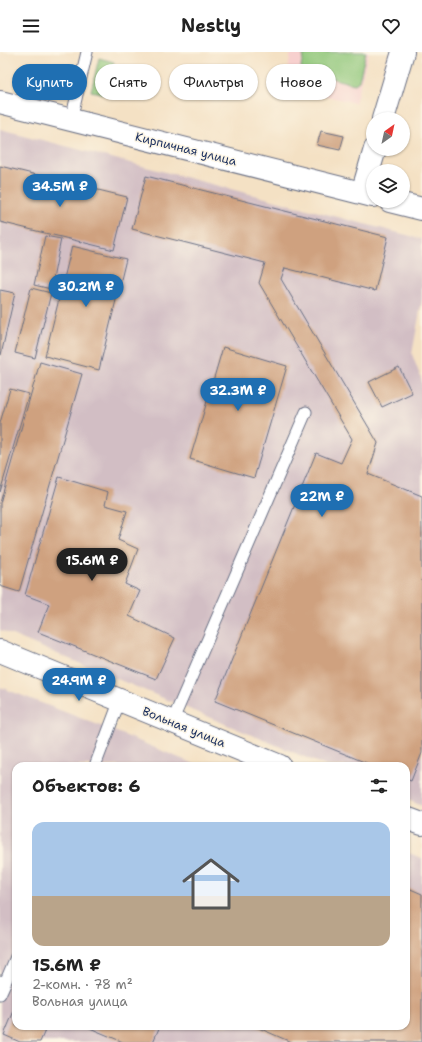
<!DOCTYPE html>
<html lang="ru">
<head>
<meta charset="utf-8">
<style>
	body { margin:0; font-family:"Shantell Sans",sans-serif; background:#f6f6f6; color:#222; height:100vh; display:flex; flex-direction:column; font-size:15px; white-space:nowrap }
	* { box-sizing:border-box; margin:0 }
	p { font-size:13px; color:#767676 }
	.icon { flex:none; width:22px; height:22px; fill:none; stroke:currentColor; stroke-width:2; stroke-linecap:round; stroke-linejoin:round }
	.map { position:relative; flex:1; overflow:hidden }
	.drawer { position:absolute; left:12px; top:710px; width:398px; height:268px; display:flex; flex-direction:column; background:#fff; border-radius:12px; box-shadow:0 1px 3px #0004 }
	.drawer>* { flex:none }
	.top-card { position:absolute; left:12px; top:12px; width:398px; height:36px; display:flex; gap:8px }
	.needle { width:26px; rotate:33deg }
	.controls { position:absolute; left:366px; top:60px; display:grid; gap:8px }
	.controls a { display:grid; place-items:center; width:44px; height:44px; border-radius:50%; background:#fff; box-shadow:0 1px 3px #0004; font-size:20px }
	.price { position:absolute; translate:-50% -34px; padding:0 9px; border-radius:14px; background:#1f6fb2; color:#fff; font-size:13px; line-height:26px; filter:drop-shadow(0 1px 2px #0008) }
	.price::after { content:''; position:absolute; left:50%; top:24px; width:12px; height:9px; margin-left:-6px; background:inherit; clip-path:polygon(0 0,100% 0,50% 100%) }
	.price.selected { background:#222; color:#fff }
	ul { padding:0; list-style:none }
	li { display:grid; align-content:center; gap:8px; height:212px; padding:0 20px }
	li+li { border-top:1px solid #e0e0e0 }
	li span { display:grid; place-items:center; height:124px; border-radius:12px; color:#555 }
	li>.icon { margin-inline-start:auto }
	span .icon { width:72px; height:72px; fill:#fffc; stroke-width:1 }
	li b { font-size:17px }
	h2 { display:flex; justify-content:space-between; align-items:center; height:48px; padding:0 20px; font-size:17px }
	.tag { padding:0 14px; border-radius:18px; background:#fff; box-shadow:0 1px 3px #0004; font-size:14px; line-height:36px }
	.tag.selected { background:#1f6fb2; color:#fff }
	header { display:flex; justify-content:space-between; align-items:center; height:52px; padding:0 20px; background:#fff; font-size:18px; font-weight:700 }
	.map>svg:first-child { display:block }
	.built { fill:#f7d0ce }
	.industrial { fill:#d2bec4 }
	.green { fill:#90c77a; stroke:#567b6c }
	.building { fill:#cfa17f }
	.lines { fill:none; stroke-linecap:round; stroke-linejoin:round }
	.lane-casing { stroke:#676d82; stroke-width:13 }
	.street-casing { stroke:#676d82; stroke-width:24 }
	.lane { stroke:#fff; stroke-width:11 }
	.street { stroke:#fff; stroke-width:22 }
	.labels { text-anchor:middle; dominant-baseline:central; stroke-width:3; stroke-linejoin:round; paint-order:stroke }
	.street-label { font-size:12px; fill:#1b2f5e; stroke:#fcf5e5 }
</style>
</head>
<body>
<header><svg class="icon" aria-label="menu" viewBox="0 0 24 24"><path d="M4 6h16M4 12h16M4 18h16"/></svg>Nestly<svg class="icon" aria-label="heart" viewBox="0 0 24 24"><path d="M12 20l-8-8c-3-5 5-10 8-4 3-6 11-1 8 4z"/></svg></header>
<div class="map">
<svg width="422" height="990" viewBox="0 0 422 990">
	<rect width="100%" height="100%" fill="#fcf5e5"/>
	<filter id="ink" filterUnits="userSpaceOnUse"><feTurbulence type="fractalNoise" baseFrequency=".025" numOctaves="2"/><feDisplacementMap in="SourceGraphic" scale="8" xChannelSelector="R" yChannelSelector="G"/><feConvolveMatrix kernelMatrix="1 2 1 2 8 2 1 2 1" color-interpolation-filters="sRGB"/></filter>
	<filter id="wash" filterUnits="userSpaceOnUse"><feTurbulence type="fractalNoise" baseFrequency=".012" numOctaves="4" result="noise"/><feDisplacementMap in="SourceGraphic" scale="16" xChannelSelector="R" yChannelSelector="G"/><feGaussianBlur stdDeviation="0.9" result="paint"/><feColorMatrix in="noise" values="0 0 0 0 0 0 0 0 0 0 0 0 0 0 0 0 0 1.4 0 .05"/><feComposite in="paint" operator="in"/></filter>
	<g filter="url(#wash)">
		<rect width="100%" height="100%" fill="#f4e1c4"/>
		<path class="built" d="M291 0H369L355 51 285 34Z"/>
		<path class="industrial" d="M0 77 422 187V248L412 302 422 329V754L406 747V714H326L0 578Z
			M0 635 119 681 199 714H16V974H406V800L422 806V990H0Z"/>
		<path class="green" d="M304 0H366L359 29 355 32 349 31 302 18 301 14Z
			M99 6 114 10 106 42 91 39Z"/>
		<g id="blocks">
			<path class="building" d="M321 79 344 84 340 98 317 93Z
				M0 114 127 145 114 198 0 170Z
				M146 124 388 185 375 239 285 216 281 227 378 391 368 422 422 444V701L411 729 406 727V714H374L215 649 316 401 341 411 352 387 259 231 265 211 132 177Z
				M45 184 61 187 51 237 34 233Z
				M72 194 126 207 99 318 45 304Z
				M31 236 51 241 35 306 15 301Z
				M0 238 15 241 1 303H0Z
				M223 295 287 314 254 426 190 407Z
				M40 310 82 322 19 540 0 534V451Z
				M399 315 412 341 382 355 369 330Z
				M10 337 29 342 0 440V371Z
				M59 425 108 440 105 453 127 459 118 488 138 497 125 532 140 539 129 564 175 586 156 627 38 580 49 552 25 543Z
				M406 835 422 842V990H291L254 974H406Z
				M14 959H16V974H47L40 990H20L4 983Z
				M85 974H160L153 990H123Z"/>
		</g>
	</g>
	<g filter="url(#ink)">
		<use href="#blocks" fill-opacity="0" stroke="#676d82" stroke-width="1"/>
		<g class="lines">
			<g class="lane-casing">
				<path id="lane" d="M71 68 87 0
					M172 670 306 360
					M95 714 120 648
					M0 929 5 931 0 942
					M5 931 16 905"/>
			</g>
			<g class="street-casing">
				<path id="street" d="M0 50 373 144
					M383 67 403 0
					M362 141 375 97
					M390 149 422 157
					M0 599 280 714
					M406 766 422 772"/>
			</g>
			<use href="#lane" class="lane"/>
			<use href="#street" class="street"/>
		</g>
	</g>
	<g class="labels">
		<g class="street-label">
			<text transform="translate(186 97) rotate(14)">Кирпичная улица</text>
			<text transform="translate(184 675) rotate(22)">Вольная улица</text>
		</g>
	</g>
</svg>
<div class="controls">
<a><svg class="needle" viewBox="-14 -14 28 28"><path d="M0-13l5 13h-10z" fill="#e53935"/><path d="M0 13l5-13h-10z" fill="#767676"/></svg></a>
<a><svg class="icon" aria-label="layers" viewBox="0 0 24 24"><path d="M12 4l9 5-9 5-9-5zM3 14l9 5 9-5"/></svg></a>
</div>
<b class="price" style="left:60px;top:156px">34.5M ₽</b>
<b class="price" style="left:86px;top:256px">30.2M ₽</b>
<b class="price" style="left:238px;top:360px">32.3M ₽</b>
<b class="price" style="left:322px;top:466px">22M ₽</b>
<b class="price selected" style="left:92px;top:530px">15.6M ₽</b>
<b class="price" style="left:79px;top:650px">24.9M ₽</b>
<div class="top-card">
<a class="tag selected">Купить</a>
<a class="tag">Снять</a>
<a class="tag">Фильтры</a>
<a class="tag">Новое</a>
</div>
<section class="drawer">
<h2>Объектов: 6<svg class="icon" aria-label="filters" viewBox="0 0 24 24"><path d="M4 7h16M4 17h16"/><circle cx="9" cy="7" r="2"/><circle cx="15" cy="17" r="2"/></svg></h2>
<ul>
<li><span style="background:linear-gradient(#a9c7e8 60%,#b9a48a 0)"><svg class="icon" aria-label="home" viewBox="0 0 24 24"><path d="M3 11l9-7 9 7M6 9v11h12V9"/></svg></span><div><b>15.6M ₽</b><p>2-комн. · 78 m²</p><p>Вольная улица</p></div></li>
</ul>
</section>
</div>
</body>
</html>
